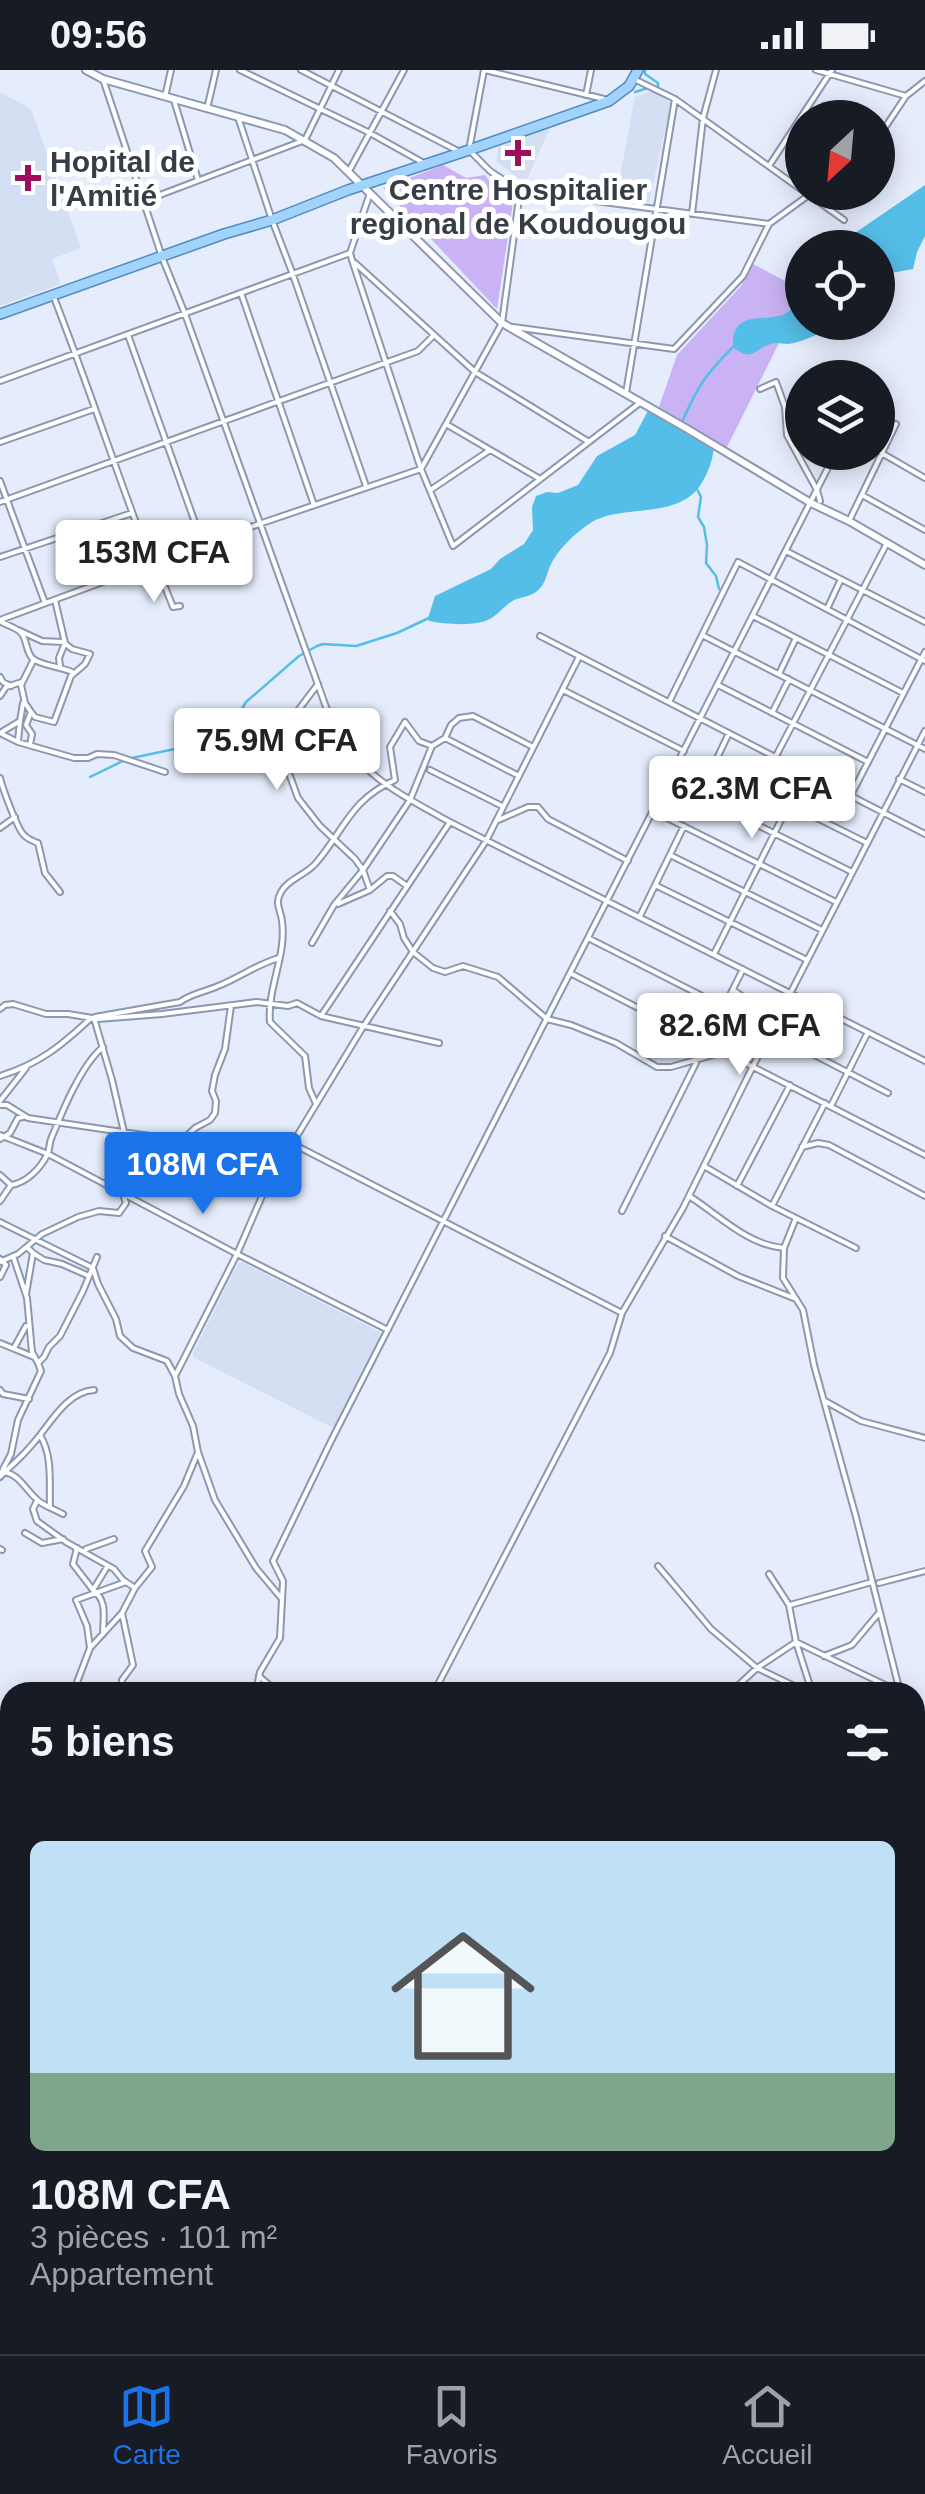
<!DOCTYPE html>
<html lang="fr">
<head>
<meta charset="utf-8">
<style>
	body { margin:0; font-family:Arial,sans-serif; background:#242831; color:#f1f3f6; height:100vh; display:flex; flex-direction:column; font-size:38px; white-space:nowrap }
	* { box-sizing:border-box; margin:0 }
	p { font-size:32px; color:#9ea1a6 }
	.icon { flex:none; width:55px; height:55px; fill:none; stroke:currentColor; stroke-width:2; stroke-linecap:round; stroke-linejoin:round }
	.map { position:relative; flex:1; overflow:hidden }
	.drawer { position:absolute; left:0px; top:1612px; width:925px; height:672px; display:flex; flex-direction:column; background:#171b24; border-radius:30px 30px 0 0; box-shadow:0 5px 25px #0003 }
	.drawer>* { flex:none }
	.needle { width:65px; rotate:206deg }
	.fabs { position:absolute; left:785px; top:30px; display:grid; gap:20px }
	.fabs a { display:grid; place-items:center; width:110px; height:110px; border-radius:50%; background:#171b24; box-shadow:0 5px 25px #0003; font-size:50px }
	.price { position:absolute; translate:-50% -85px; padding:0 22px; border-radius:10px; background:#fff; color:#222; font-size:32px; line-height:65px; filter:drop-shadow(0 2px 5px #0008) }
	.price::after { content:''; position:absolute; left:50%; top:60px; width:30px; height:22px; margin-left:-15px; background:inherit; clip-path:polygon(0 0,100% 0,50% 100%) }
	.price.active { background:#1a73e8; color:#fff }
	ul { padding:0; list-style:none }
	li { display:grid; align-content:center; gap:20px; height:530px; padding:0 30px }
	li+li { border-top:2px solid #363941 }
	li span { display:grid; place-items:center; height:310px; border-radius:15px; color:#555 }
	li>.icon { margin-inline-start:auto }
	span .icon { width:180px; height:180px; fill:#fffc; stroke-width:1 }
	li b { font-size:42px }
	h2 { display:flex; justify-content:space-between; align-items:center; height:120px; padding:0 30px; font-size:42px }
	.status { display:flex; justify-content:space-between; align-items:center; height:70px; padding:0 50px; background:#171b24; direction:ltr }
	.status svg { height:28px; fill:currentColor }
	.tabs { display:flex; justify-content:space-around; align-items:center; height:140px; border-top:2px solid #363941; background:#171b24; font-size:28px; color:#9ea1a6 }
	.tabs a { display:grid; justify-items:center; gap:5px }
	.tabs .active { color:#1a73e8 }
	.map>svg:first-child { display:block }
	.built { fill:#d5dff3 }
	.green { fill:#cab3f5 }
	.water { fill:#54bee8 }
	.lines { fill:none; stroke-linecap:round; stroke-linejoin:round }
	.stream { stroke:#54bee8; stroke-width:2.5 }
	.street-casing { stroke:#8c98b0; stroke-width:8 }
	.secondary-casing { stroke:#8c98b0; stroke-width:10 }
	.primary-casing { stroke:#538bbb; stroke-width:12 }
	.street { stroke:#fff; stroke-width:4 }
	.secondary { stroke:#fff; stroke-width:6 }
	.primary { stroke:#a1d3fc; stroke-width:9 }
	.poi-dot { fill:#9d0e5b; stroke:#fff; stroke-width:4 }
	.labels { text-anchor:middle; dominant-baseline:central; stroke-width:10; stroke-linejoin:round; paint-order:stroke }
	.poi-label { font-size:30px; font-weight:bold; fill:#373d47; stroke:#fff; text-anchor:start }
</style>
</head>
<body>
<div class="status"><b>09:56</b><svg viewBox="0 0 49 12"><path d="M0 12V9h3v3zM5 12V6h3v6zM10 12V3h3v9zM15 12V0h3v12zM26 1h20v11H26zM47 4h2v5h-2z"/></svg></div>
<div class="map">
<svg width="925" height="2284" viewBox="0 0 925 2284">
	<rect width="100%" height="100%" fill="#e5edfd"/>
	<path class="built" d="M654 20 671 33 649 133 616 127 635 27Z
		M0 22 31 39 81 178 52 189 61 214 0 236Z
		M550 58 525 114 496 91 499 75Z
		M242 1192 380 1262 381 1266 335 1356 331 1357 193 1287V1283L238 1193Z"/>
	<path class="green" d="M443 95 466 108 485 105 494 117 514 126 497 239 383 118Z
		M753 194 802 220V227L727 377 659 337 677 285 741 216Z"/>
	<path class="water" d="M925 115V166L917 182 913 199 891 203 878 209V178L839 177 855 163Z
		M802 222V252L834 253C822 263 804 272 788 274 782 274 777 272 771 274 754 279 752 293 733 277 731 236 770 255 788 242 795 237 798 229 802 222Z
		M650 337 714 375C713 389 710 398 703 411 681 451 626 433 592 452 576 462 558 479 550 496 547 503 546 511 541 517 533 527 524 526 514 530 505 535 499 544 490 549 474 557 445 554 429 551L428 548 435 526 491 499 500 489 524 474 533 460 532 437 536 426 547 422 558 423 578 415 597 386 635 365Z"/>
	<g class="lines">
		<path class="stream" d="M645 0V4L658 13V20
			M635 22 648 18
			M682 352C698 316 705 305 733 277
			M697 419 701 427 698 447 704 457 707 475 706 493 716 506 719 519
			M90 707 127 689 189 676 224 657 238 645 246 632 299 586 317 576 323 574 356 576 397 563 431 547"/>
		<g class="street-casing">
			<path id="street" d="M240 0 370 63 422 92
				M301 0 458 81
				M484 0 469 80 490 101 520 121 769 154
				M485 0 604 29
				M816 0 906 26
				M103 9 162 187 185 244 326 637C351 701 394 721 450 752L925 991
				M636 10 675 29 802 120
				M586 25 591 0
				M165 27 171 0
				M174 30 198 110
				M207 39 216 0
				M238 47 272 150 292 202 366 416
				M878 68 906 26 925 11
				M769 96 832 0
				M349 101 404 0
				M805 122 844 150
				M370 123 350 183 352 190 421 399 453 476 641 332
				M144 131 305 70 339 0
				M692 144 703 48 716 0
				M355 193 475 302 589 372
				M241 223 314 435
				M53 225C88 314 117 404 151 493
				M513 257 674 279 743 206 769 154 813 122
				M128 265 203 475
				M0 311 350 183
				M760 319 776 312 785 337 787 365 817 420 820 431
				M626 323 675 29
				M446 354 540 409
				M0 372 94 339
				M878 381 925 408
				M0 411 45 533
				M432 419 490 380
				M862 425 925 460
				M0 432 418 281 434 265
				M849 451 896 354
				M786 481 925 552
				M0 487 132 443
				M155 492 173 537 180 536
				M55 530 65 573 59 588 60 596
				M827 539 841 509
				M753 546 903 623
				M0 550 259 454 421 399 502 253 520 121
				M0 551C7 556 17 557 22 564 27 571 26 581 32 588 41 596 60 596 72 602
				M18 560 42 571 63 572 72 579 90 584 85 594 71 606 54 652 35 647 31 642
				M702 565 925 679
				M540 566 925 764
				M779 604 796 568
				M0 607 3 612 11 616
				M318 614 296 643 289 658 291 675 287 698 298 728 320 756 355 789 363 800 370 820
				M718 615 868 692
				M563 620 684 681
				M0 626 6 617 22 612
				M669 632 738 492 925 591
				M772 643 789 609
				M0 663 18 672 74 688H88L97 684 114 685 165 702
				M0 663 20 651 23 633
				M445 668 519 706
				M18 671 20 651
				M30 675 32 664 26 655 31 642 25 633 21 615 34 589
				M776 686 887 473
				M713 696 867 773
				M430 700 502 736
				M0 708C3 720 17 757 23 764 28 770 31 770 38 773L45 803 60 822
				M899 709 925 722
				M669 711 852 802
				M851 725 925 582
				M699 726 729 663
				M653 741 836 832
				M496 751 528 737H538L548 749 628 791
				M0 758 15 747
				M670 785 822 860
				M655 815 807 890
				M338 834 370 820 387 806H393L407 816
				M390 841 400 854 404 868 413 882 433 898 445 902 463 896 498 907 547 949 571 955 616 973 657 997H671L723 982
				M640 846 684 756
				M590 869 724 937
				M312 873 334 835 363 800 410 730 432 676 445 668 451 655 459 648 473 646 533 677
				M714 884 805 702
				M570 903 925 1085
				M733 920 777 949
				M0 939 5 935 13 934 46 944H68L98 949 162 944 257 932 288 936 297 933 321 946 439 973
				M321 946 450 752
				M95 947 180 932C192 923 205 922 218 916 239 908 257 894 279 888
				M719 947 741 955 752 936
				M94 948 112 1010 124 1062
				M770 962 888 1023
				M0 1006C39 994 61 976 91 948
				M0 1031 26 998
				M316 1034 309 1018 305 986 270 952C267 918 287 885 282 851 281 840 274 834 281 822 288 809 306 805 316 793 345 759 350 730 395 710L390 677 405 652 419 671 432 676
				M0 1035H7L28 1048 163 1068 182 1086 208 1093 266 1117
				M831 1036 868 962
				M0 1065 48 1084 237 1184 388 1260
				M0 1069 10 1063 18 1048 23 1047
				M293 1074 622 1243
				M802 1077 818 1073 829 1075 925 1126
				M704 1096 772 1136 856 1178
				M0 1105 11 1115
				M737 1116 790 1015
				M689 1126C719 1145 747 1175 784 1178
				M0 1131 11 1115C26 1113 40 1099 47 1085 50 1080 49 1074 51 1069 62 1042 81 995 103 977
				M772 1136 825 1033
				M622 1141 743 899
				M796 1148 784 1178 783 1208 803 1240 814 1295 856 1447 900 1622
				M0 1152 93 1198 98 1214 116 1249 120 1266 133 1278 167 1291 175 1306 179 1324 193 1356 198 1382 184 1416 145 1481 152 1497 135 1518 122 1543 133 1595 122 1610 121 1622
				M665 1166 738 1206 796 1229
				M33 1183 44 1190 62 1194 89 1206
				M13 1186 27 1228 32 1282 38 1293
				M0 1189 6 1195 0 1207
				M0 1192 18 1184 42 1164 78 1147 99 1141 119 1143 126 1133 122 1121 134 1113H140L151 1089 157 1084 175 1077 195 1058 210 1050 215 1043 216 1031 212 1021 215 1005 225 979 231 936
				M26 1224 33 1183 27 1177
				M0 1273 34 1287
				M14 1278 26 1256
				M175 1306 237 1184 266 1117 363 957 486 771 579 587
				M0 1320 3 1324 29 1329
				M825 1331 861 1351 925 1368
				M40 1365C53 1386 49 1413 50 1437
				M198 1382 215 1430 256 1498 282 1529
				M6 1400 3 1399 11 1384 18 1350 41 1301 38 1293 44 1287 49 1277 60 1266 83 1221 97 1187
				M0 1402C19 1401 26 1422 40 1432 47 1437 56 1440 63 1444
				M0 1407C9 1397 20 1389 29 1378 48 1359 64 1322 94 1320
				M37 1431 33 1439 37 1451 66 1472 114 1499 123 1510 135 1518
				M25 1463 42 1473 63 1469
				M77 1478 73 1494 93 1520
				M0 1479 2 1480
				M86 1479 114 1469
				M658 1496 711 1559 757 1598 807 1622
				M769 1504 789 1535 796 1572 812 1622
				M879 1513 925 1501
				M790 1535 872 1512
				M103 1564C103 1548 108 1531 93 1520L107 1497
				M90 1578 87 1556 76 1530 126 1512
				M824 1586 852 1575 878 1544
				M259 1606 277 1622
				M76 1615 90 1578 122 1543
				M256 1622 260 1602 280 1568 283 1511 273 1491 333 1367 836 382
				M434 1622 610 1283 622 1243 683 1138 753 996 925 661
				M731 1622 757 1598 796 1572 900 1622
				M866 1622H885
				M915 1681 919 1695 918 1720 925 1725
				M0 1747C4 1735 3 1721 10 1711
				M0 1910 10 1888
				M0 1996 10 1989
				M264 2275 269 2284
				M256 2284V2275"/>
		</g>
		<g class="secondary-casing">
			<path id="secondary" d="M86 0 103 9 285 60 334 88 502 253 684 357 811 433 849 451 925 495"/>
		</g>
		<g class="primary-casing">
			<path id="primary" d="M0 244 224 164 272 150 348 120 469 80 609 31 629 16 638 0"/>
		</g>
		<use href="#street" class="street"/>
		<use href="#secondary" class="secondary"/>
		<use href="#primary" class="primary"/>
	</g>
	<g class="poi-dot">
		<path d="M513 68h10v10h10v10h-10v10h-10v-10h-10v-10h10z"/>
		<path d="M23 93h10v10h10v10h-10v10h-10v-10h-10v-10h10z"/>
	</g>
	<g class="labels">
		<g class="poi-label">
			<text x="50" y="91">Hopital de<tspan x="50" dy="34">l'Amitié</tspan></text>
			<text x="518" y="119" text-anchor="middle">Centre Hospitalier<tspan x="518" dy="34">regional de Koudougou</tspan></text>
		</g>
	</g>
</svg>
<div class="fabs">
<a><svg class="needle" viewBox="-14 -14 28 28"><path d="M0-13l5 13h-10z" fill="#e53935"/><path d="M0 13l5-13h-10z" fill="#9ea1a6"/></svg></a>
<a><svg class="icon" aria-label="locate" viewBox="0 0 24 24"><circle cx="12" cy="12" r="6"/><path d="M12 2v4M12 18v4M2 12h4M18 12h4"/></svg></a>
<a><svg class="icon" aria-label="layers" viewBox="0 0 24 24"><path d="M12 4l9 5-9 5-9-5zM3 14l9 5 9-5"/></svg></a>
</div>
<b class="price" style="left:154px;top:535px">153M CFA</b>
<b class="price" style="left:277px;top:723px">75.9M CFA</b>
<b class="price" style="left:752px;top:771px">62.3M CFA</b>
<b class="price" style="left:740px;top:1008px">82.6M CFA</b>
<b class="price active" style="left:203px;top:1147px">108M CFA</b>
<section class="drawer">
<h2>5 biens<svg class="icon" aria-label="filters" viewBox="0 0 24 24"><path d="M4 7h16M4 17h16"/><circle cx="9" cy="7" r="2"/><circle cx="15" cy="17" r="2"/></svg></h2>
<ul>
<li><span style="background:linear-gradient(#bfe0f5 75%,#7fa58c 0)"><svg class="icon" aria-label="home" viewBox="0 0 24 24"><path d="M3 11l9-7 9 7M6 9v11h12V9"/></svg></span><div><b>108M CFA</b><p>3 pièces · 101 m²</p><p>Appartement</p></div></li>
</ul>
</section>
</div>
<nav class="tabs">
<a class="active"><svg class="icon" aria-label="map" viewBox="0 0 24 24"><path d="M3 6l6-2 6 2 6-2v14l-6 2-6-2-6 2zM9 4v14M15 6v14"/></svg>Carte</a>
<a><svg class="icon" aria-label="saved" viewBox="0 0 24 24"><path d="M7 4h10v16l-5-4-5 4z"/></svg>Favoris</a>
<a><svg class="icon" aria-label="home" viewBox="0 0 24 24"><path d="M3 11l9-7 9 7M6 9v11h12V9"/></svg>Accueil</a>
</nav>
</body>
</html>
